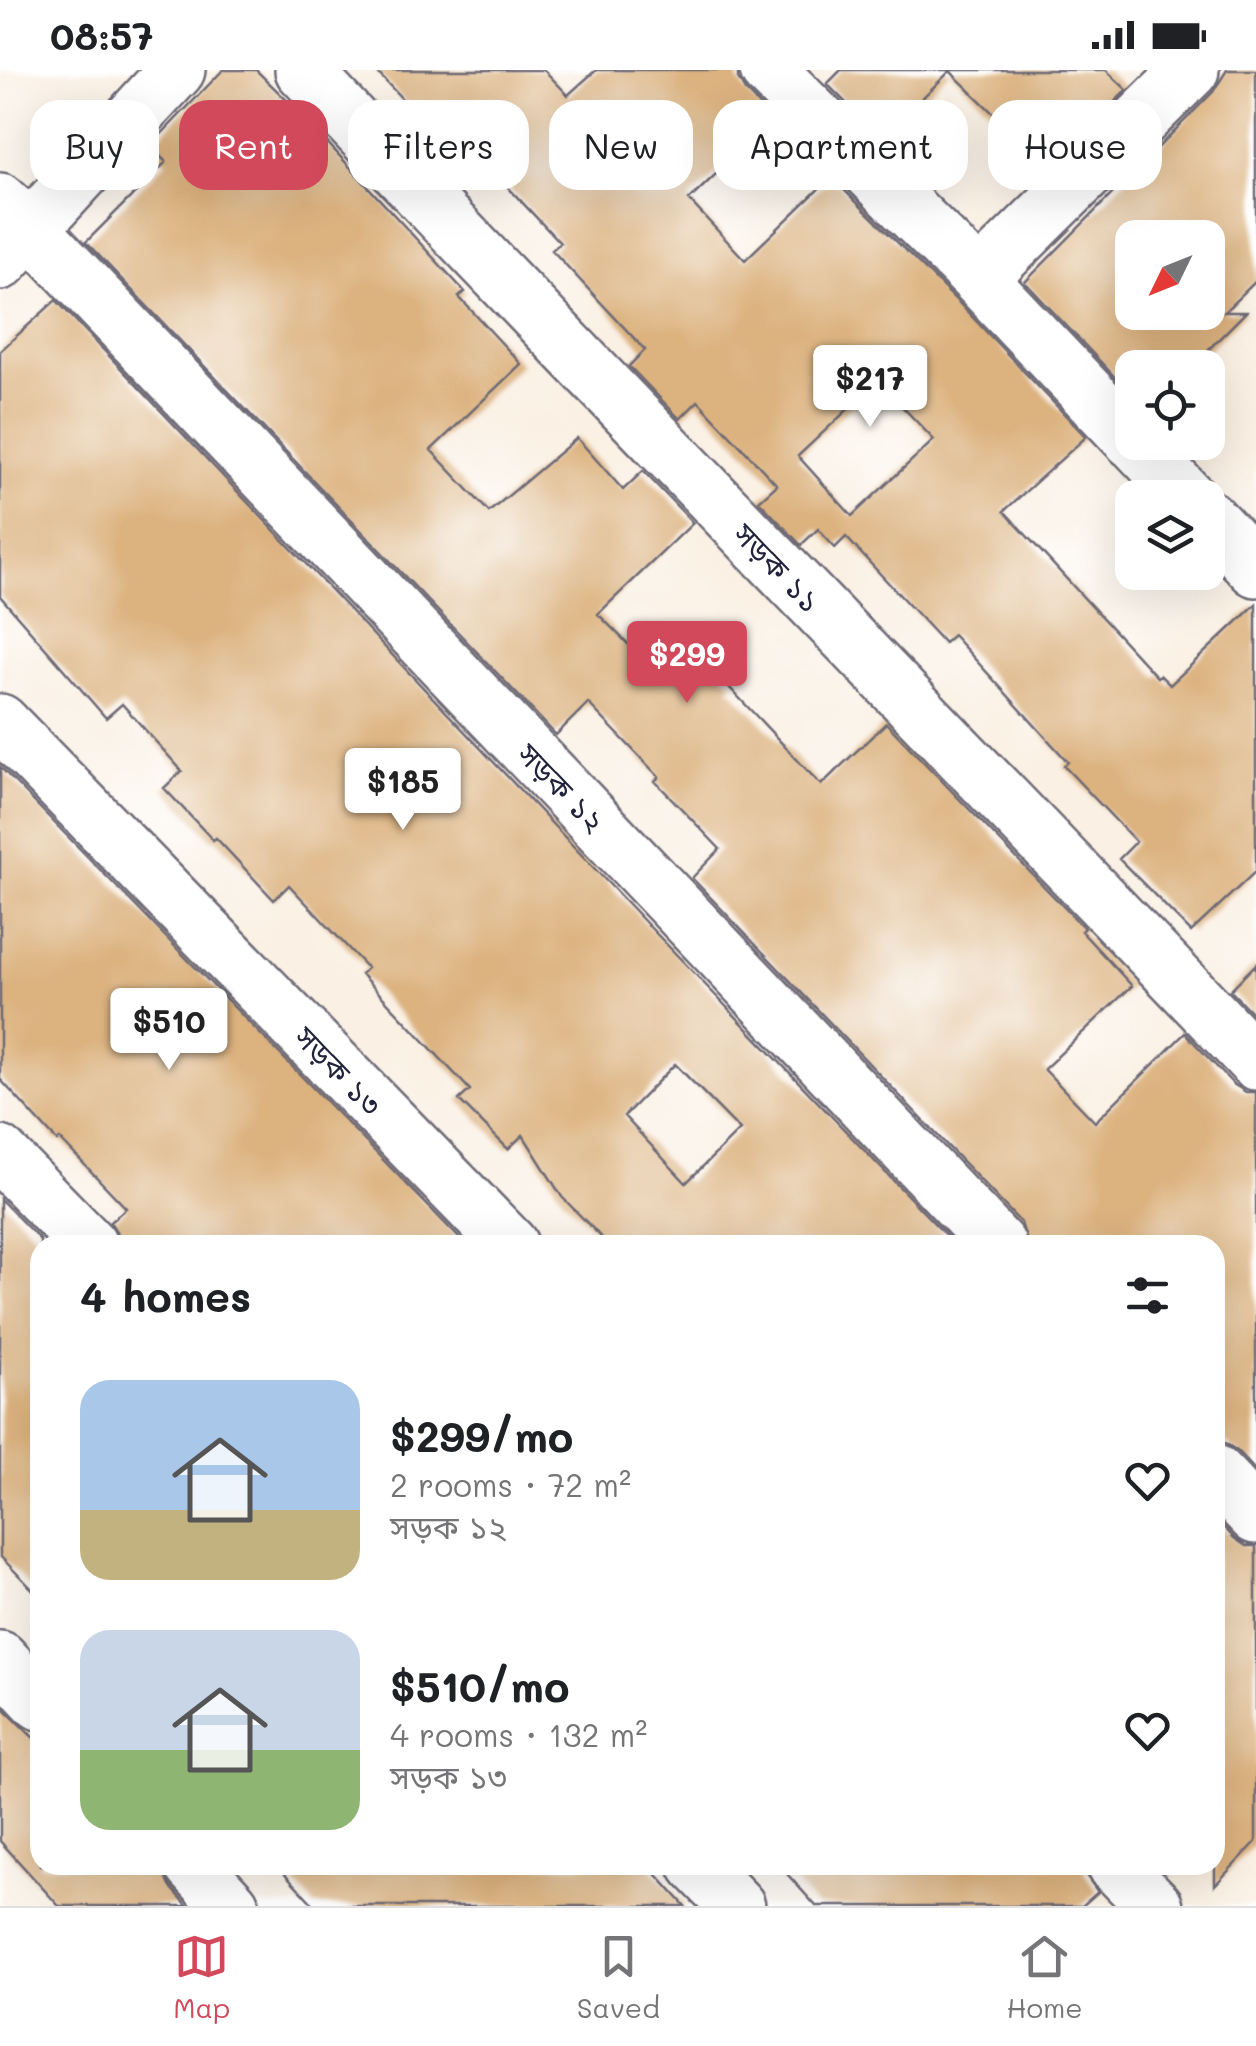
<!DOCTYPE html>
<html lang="en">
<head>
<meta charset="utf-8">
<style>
	body { margin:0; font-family:Mali,"Noto Sans Bengali",sans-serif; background:#f2f2f2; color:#202124; height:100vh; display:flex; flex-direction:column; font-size:38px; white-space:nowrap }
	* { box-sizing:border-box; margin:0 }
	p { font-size:32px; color:#757577 }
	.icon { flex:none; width:55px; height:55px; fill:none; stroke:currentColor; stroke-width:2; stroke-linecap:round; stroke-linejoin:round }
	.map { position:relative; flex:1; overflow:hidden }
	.sheet { position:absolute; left:30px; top:1165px; width:1195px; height:640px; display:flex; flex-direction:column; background:#fff; border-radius:30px; box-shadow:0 10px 40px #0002 }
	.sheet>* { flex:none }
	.top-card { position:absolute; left:30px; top:30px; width:1198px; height:90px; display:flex; gap:20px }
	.needle { width:65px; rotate:227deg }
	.controls { position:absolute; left:1115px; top:150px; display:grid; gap:20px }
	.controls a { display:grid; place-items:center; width:110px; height:110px; border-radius:20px; background:#fff; box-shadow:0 10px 40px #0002; font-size:50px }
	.price { position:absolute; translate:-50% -85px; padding:0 22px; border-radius:10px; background:#fff; color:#222; font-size:32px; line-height:65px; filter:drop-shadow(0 2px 5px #0008) }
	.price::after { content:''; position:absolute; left:50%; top:60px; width:30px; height:22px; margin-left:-15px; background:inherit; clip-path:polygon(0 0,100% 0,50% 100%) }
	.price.current { background:#d1495b; color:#fff }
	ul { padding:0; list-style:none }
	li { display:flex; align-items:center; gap:30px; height:250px; padding:0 50px }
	li span { display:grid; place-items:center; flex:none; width:280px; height:200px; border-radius:30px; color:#555 }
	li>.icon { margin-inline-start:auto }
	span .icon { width:120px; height:120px; fill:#fffc; stroke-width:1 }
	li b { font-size:42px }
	h2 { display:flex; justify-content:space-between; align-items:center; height:120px; padding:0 50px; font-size:42px }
	.chip { padding:0 35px; border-radius:30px; background:#fff; box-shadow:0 10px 40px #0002; font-size:35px; line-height:90px }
	.chip.current { background:#d1495b; color:#fff }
	.status { display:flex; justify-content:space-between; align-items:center; height:70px; padding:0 50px; background:#fff; direction:ltr }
	.status svg { height:28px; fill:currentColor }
	.dock { display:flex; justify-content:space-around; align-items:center; height:140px; border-top:2px solid #e0e0e0; background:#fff; font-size:28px; color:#757577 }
	.dock a { display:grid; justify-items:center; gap:5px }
	.dock .current { color:#d1495b }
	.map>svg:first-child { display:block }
	.building { fill:#dcb27f; fill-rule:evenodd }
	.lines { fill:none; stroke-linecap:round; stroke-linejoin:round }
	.minor-casing { stroke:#6e6a76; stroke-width:60 }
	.minor { stroke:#fff; stroke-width:55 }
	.labels { text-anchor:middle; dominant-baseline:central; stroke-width:8; stroke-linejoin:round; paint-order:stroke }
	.street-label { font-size:30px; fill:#22223b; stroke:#fff }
</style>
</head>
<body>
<div class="status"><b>08:57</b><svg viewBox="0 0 49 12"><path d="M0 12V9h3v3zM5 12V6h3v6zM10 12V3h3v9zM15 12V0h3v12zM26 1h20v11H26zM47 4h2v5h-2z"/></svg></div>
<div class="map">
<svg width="1256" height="1836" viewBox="0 0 1256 1836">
	<rect width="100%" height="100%" fill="#fff"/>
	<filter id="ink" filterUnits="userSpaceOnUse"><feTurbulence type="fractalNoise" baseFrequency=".01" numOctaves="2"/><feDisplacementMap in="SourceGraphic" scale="20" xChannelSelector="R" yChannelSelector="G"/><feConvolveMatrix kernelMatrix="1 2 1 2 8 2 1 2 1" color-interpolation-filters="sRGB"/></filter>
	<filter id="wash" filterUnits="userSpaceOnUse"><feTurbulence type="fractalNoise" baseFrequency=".0048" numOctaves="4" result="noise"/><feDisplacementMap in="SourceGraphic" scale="40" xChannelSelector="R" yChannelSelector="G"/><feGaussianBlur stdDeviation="2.25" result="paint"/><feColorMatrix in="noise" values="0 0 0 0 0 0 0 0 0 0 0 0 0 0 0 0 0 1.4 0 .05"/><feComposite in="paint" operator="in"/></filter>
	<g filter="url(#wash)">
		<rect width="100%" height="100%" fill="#faf0e3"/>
		<g id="blocks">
			<path class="building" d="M223 0H256L301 44 465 222 459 227 521 294 431 380 489 442 577 368 623 420 643 401 693 453 598 544 651 597 686 564 733 614 729 617 821 715 886 653 1084 858 1081 861 1132 916 1044 999 1095 1052 1185 963 1233 1014 1246 1022H1256V1401L1237 1381 1225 1373H1215V1175H1028L1021 1153 692 808 720 779 655 711 659 707 588 633 556 665 86 172 166 92 150 76Z
				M375 0H544L568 25 596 0H738V9L745 21 773 49 689 130 745 190 831 107 957 231 1086 367 1004 441 1157 607 1160 605 1170 615 1256 534V801L1191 862 1119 789 1136 772 1064 696 1068 692 953 565 944 573 846 467 835 478 818 459 801 475 759 431 777 415 698 331 680 349 629 296 645 280 552 180 560 173 479 86 466 97ZM878 311 934 370 852 446 798 386Z
				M841 0H1106L1127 20 1048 97 950 1 881 68 827 14Z
				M1227 0H1256V211L1224 242H1246L1190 298H1132V325L1025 212 1213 22ZM1132 168H1208V242H1132Z
				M56 230 648 855 955 1175H609L562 1127 523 1065 508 1079 459 1030 470 1020 361 904 367 898 289 815 274 830 216 768 213 770 164 718 182 701 122 634 106 648 0 526V281ZM675 994 740 1060 686 1113 624 1046Z
				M0 697 466 1175H119V1166L110 1152 126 1138 60 1069 57 1071 0 1009Z
				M1256 894V947L1230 920Z
				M0 1129 40 1170V1527L0 1486Z
				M1215 1448 1234 1468 1246 1476H1256V1772L1215 1815Z
				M0 1635 40 1674V1795H160L170 1816 188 1836H59L0 1771Z
				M277 1795H648L685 1836H315Z
				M779 1795H1085V1804L1098 1822 1082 1836H816Z"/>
		</g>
	</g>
	<g filter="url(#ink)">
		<use href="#blocks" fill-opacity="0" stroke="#6e6a76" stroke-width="2.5"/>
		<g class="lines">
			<g class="minor-casing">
				<path id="minor" d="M303 0C618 333 939 660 1256 992
					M768 0 979 209 1132 370
					M0 131 32 160 998 1175
					M0 192 177 0
					M979 209 1191 0
					M1135 372 1188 428
					M1208 448 1256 499
					M0 652 510 1175
					M0 1084 89 1175
					M1215 1403 1256 1446
					M0 1589 40 1632
					M193 1795 231 1836
					M697 1795 737 1836
					M1115 1795 1155 1836"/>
			</g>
			<use href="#minor" class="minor"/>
		</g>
	</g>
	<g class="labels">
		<g class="street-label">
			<text transform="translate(778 497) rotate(46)">সড়ক ১১</text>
			<text transform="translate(562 717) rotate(46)">সড়ক ১২</text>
			<text transform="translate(339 1000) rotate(46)">সড়ক ১৩</text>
		</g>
	</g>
</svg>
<div class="controls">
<a><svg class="needle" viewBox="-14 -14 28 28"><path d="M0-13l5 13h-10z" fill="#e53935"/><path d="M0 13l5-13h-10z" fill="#757577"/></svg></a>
<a><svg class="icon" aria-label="locate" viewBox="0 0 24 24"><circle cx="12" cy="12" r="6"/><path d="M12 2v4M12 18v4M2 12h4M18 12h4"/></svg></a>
<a><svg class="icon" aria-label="layers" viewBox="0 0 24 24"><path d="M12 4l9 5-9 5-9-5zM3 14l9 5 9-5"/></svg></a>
</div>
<b class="price" style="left:870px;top:360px">$217</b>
<b class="price current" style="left:687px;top:636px">$299</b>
<b class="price" style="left:403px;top:763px">$185</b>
<b class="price" style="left:169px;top:1003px">$510</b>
<div class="top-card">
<a class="chip">Buy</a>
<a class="chip current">Rent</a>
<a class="chip">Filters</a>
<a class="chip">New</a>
<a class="chip">Apartment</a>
<a class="chip">House</a>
</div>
<section class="sheet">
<h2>4 homes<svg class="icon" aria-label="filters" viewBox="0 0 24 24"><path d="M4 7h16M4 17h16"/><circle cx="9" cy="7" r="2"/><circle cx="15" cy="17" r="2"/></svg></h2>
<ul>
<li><span style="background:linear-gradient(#a9c7e8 65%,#c2b280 0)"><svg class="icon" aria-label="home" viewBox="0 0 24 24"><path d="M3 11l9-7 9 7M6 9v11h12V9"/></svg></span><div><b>$299/mo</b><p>2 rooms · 72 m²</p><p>সড়ক ১২</p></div><svg class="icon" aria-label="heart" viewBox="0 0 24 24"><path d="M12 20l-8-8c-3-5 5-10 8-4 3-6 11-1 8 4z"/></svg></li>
<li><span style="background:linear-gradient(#c9d6e8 60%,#8fb573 0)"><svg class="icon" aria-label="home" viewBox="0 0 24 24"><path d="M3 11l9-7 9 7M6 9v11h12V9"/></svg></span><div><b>$510/mo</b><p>4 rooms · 132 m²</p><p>সড়ক ১৩</p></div><svg class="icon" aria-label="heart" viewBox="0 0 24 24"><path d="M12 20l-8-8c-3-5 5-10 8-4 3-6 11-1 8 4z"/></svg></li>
</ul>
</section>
</div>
<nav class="dock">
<a class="current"><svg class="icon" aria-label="map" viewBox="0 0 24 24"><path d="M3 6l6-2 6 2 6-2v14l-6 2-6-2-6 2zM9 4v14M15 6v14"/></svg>Map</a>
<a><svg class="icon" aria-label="saved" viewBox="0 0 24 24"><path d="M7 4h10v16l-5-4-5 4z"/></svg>Saved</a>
<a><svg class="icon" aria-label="home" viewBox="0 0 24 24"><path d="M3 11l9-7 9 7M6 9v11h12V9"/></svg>Home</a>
</nav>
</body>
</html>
